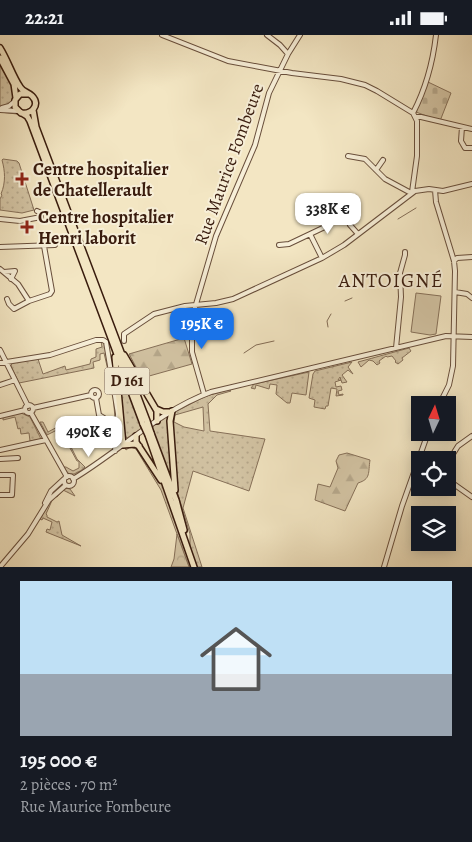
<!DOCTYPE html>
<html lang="fr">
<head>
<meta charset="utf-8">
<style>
	body { margin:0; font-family:Alegreya,serif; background:#242831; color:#f1f3f6; height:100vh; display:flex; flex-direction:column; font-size:19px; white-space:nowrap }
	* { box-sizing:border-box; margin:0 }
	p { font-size:16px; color:#9ea1a6 }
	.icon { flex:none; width:28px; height:28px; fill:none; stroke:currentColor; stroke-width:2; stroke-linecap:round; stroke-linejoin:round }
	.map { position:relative; height:532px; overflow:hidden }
	.details { display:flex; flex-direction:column; background:#171b24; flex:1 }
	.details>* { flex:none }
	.needle { width:32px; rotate:4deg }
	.controls { position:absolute; left:411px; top:361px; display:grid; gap:10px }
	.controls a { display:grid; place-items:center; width:45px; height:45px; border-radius:0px; background:#171b24; box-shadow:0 2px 12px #0003; font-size:25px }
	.price { position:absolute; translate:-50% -42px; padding:0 11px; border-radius:10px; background:#fff; color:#222; font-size:16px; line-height:32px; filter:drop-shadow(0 1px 2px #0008) }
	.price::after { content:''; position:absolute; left:50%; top:30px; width:15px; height:11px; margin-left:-8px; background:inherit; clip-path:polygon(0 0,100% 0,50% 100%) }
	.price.on { background:#1a73e8; color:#fff }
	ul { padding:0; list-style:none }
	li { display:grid; align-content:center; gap:10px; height:265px; padding:0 20px }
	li+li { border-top:1px solid #363941 }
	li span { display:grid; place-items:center; height:155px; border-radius:0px; color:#555 }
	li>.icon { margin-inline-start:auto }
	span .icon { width:90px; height:90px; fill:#fffc; stroke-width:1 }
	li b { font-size:21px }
	.status { display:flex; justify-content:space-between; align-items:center; height:35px; padding:0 25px; background:#171b24; direction:ltr }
	.status svg { height:14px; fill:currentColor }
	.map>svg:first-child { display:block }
	.grass { fill:url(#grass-dots); stroke:#867059; fill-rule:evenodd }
	.forest { fill:url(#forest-firs); stroke:#867059 }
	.cemetery { fill:url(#cemetery-stones); stroke:#867059 }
	.park { fill:url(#park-crowns); stroke:#867059 }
	.pitch { fill:#d3c4a4; stroke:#867059 }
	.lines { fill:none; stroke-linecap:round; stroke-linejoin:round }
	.stream { stroke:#836c55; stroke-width:1 }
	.minor-casing { stroke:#684e3b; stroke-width:6 }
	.major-casing { stroke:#391c0e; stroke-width:8 }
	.minor { stroke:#f7efd8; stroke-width:4 }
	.major { stroke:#f3e6c3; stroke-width:5 }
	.major-bridge-casing { stroke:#391c0e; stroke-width:8; stroke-linecap:butt }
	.major-bridge { stroke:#f3e6c3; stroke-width:5 }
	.poi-dot { fill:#8f2418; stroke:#f7efd8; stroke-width:2 }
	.labels { text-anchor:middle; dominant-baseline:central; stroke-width:4; stroke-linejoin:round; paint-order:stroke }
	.shield { fill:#f7efd8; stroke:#725b4b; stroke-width:1 }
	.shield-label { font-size:16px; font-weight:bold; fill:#391c0e }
	.street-label { font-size:18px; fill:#391c0e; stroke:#f7efd8 }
	.poi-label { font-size:18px; font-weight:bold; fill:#391c0e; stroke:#f7efd8; text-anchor:start }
	.quarter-label { font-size:20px; letter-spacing:1px; fill:#391c0e; stroke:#f7efd8 }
</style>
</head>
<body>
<div class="status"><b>22:21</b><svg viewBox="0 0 49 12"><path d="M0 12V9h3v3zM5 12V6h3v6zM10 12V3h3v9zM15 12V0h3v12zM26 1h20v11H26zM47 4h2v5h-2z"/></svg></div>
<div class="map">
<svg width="472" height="532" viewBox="0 0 472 532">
	<defs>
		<pattern id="grass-dots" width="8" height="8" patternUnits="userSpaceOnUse" patternTransform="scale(1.25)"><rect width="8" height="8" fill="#d3c4a4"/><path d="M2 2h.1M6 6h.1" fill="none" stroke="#b6a88c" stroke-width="1.8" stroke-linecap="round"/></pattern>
		<pattern id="forest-firs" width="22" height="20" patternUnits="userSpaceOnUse" patternTransform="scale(1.25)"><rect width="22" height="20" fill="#d3c4a4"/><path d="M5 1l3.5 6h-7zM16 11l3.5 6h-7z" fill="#b6a88c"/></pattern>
		<pattern id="cemetery-stones" width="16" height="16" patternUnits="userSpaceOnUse" patternTransform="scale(1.25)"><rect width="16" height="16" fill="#d3c4a4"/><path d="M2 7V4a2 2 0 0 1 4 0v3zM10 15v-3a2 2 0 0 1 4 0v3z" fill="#b6a88c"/></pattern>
		<pattern id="park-crowns" width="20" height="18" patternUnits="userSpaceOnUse" patternTransform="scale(1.25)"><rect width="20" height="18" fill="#d3c4a4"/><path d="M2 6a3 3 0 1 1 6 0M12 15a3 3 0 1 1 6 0" fill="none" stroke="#b6a88c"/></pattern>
	</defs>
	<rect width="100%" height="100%" fill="#f3e6c3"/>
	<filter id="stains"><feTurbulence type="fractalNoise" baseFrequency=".004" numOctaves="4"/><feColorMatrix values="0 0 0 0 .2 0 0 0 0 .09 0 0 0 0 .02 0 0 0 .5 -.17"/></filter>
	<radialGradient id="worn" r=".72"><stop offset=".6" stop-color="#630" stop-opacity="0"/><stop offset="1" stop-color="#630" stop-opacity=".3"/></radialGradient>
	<path class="grass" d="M0 26C9 44 15 52 12 72L17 79 0 77Z
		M3 124 17 126 19 128 34 175 22 178 0 175V164L2 160 1 159C6 147 5 136 2 125Z
		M101 306 105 308 107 315 117 378V383L115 384 113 357H110L111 348 104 318 100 319V325L93 327 94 333 19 348 11 331 12 328 38 324 43 339 65 331 66 335 90 329 91 324 96 322V314L102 312Z
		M409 313 411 316 402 323 403 325 398 329 395 327 396 326 392 321 387 322 386 321 379 326 380 328 377 330 373 326 369 325 361 332 358 327Z
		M116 321 142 393 127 403 124 399Z
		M352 327 348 332 353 339 348 335 342 340 347 347 342 348 340 342 338 345H341L335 347 336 352 341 351 342 355 338 356 339 360 343 359V360L336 361 337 354 331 353 328 371H326L325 374 314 372 315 365 309 363 313 339 315 336Z
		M309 337 306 360 292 358 290 368H287L276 359 277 350 270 349 269 354 256 350 255 354 251 353 254 349Z
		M228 354 231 356 217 360 208 369 210 396 265 404 249 456 193 436 183 473 202 532H196L190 511V499L176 453 172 385 174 378 177 376 204 362ZM203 372 204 396 184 392 174 387 175 380Z
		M21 378 30 382 41 404 30 406 29 398 21 399 20 393 18 394 15 382 3 385V382Z
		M95 382 98 383 102 390 69 408 77 424 85 432 77 439 80 436 74 439H68L64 432H66L73 436 79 433V426H77L63 400 64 399 62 395 59 394 47 400 40 387H43L48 397 61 390 66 398Z
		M166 382 169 385 174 455 151 393Z
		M129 411 138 412 159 443 165 455 191 532H189L161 455 136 414 130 412 126 415 125 413Z
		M65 453 70 454 75 461 63 455 57 462 54 461 46 479 47 480V482L57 487 59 486 62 500 81 511 46 497 47 494 50 495 52 487 43 483 42 485 40 484C46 472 53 461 65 453Z"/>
	<path class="forest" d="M184 303 192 329 142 343 129 319Z
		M347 418 370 425C368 438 371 444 358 448L345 476 315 465 318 449 330 452 338 433 336 426 339 420Z"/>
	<path class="cemetery" d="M428 47 451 58 440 86 416 77 419 66Z"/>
	<path class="park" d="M177 499 189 532H171L174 524Z"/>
	<path class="pitch" d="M416 258 441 261 436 299 430 300 411 297Z"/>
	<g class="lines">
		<path class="stream" d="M398 184 416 173
			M345 266 352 263
			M328 292 327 286 331 279
			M244 318 256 310 274 306"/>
		<g class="minor-casing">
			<path id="minor" d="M162 0 228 26 292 38 341 44 365 50 377 56 413 78 417 86V121L412 157
				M267 0 280 10 288 19
				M2 73 9 71 15 66
				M0 75 18 76
				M413 78C425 55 433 26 436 0
				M416 82H421L472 94
				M462 92 461 106 465 113H472
				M348 121 365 124 385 144 411 158
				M376 135 383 125
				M435 155 436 167 454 226 455 236 453 331 449 350 439 370
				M354 162 353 169 345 174 344 177 350 190 358 199
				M0 184 20 186 41 182V178L37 176
				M310 199 322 223
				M279 210 289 209 329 190C333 182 325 171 319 167
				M0 212 55 210
				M454 226 457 223 472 222
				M0 234 18 249 29 266 50 259 52 256 44 211
				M4 237 15 236 11 244
				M455 257 467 259 472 263
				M7 264 9 269 14 274 29 266
				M124 306V299L154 279 185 271 216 268 233 264 322 223 344 210 415 156 429 154 443 156 472 149
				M396 313 401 262 400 238 405 220V217
				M0 315 28 371
				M0 328 50 320 96 305H103L106 307 118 379 115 416
				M0 350 15 345
				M91 359a4 4 0 1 1 8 0a4 4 0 1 1-8 0Z
				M204 359 192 317V300L194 276 216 201 255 110 269 58 288 19 300 0
				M96 363 99 380 104 383
				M25 374a4 4 0 1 1 8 0a4 4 0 1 1-8 0Z
				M33 373 91 360
				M31 378 67 442
				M0 381 25 375
				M0 415 46 405
				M0 424 18 423
				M448 427 458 411 472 401
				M0 440H13L12 460H0
				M64 446a5 5 0 1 1 10 0a5 5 0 1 1-10 0Z
				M73 444C120 416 159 376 211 357L446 301 472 302
				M448 445 472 462
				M45 468 51 456 64 444
				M0 532 28 499 49 465 66 450
				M384 532 402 471 428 398"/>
		</g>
		<g class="major-casing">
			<path id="major" d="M0 13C8 26 12 40 20 52 23 57 28 57 32 61 41 70 31 80 21 78L15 72V65L20 59H29
				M0 23 14 49 16 63
				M33 75 36 92 147 386
				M22 78 27 81 30 86 143 389
				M124 320 157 376V386
				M115 322 123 410 135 409 139 411
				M156 374 163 377H170
				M172 376 170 386 175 455
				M151 398 176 465 184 495
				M148 400 194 532
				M136 401V407L161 445"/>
		</g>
		<use href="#minor" class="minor"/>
		<use href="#major" class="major"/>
		<g class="major-bridge-casing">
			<path id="major-bridge" d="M147 386 151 398
				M143 389 148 400"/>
		</g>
		<use href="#major-bridge" class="major-bridge"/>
	</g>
	<g class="poi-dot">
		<path d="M19.5 136.5h5v5h5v5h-5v5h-5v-5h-5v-5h5z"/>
		<path d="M24.5 184.5h5v5h5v5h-5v5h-5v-5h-5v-5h5z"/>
	</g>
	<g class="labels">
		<rect class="shield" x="104.5" y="332.5" width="45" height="27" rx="4"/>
		<g class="shield-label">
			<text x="127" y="346">D 161</text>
		</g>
		<g class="street-label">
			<text transform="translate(229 129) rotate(-70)">Rue Maurice Fombeure</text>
		</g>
		<g class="poi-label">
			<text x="33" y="134">Centre hospitalier<tspan x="33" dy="21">de Chatellerault</tspan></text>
			<text x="38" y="182">Centre hospitalier<tspan x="38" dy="21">Henri laborit</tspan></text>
		</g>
		<g class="quarter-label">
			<text x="391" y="245">ANTOIGNÉ</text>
		</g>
	</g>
	<rect width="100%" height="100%" filter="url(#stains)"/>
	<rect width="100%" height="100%" fill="url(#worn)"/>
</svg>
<div class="controls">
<a><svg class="needle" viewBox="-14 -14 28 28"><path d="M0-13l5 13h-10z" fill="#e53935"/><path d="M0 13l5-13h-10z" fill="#9ea1a6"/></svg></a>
<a><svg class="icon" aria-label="locate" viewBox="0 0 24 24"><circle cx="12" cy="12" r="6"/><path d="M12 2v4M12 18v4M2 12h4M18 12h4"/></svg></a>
<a><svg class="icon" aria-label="layers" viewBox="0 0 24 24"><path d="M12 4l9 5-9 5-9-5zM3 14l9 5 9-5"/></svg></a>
</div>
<b class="price" style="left:328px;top:200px">338K €</b>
<b class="price on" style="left:202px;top:315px">195K €</b>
<b class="price" style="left:89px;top:423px">490K €</b>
</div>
<section class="details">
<ul>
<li><span style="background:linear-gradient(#bfe0f5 60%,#9aa5b1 0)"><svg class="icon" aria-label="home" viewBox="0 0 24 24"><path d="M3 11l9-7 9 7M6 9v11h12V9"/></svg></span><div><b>195 000 €</b><p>2 pièces · 70 m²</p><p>Rue Maurice Fombeure</p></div></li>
</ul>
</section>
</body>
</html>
